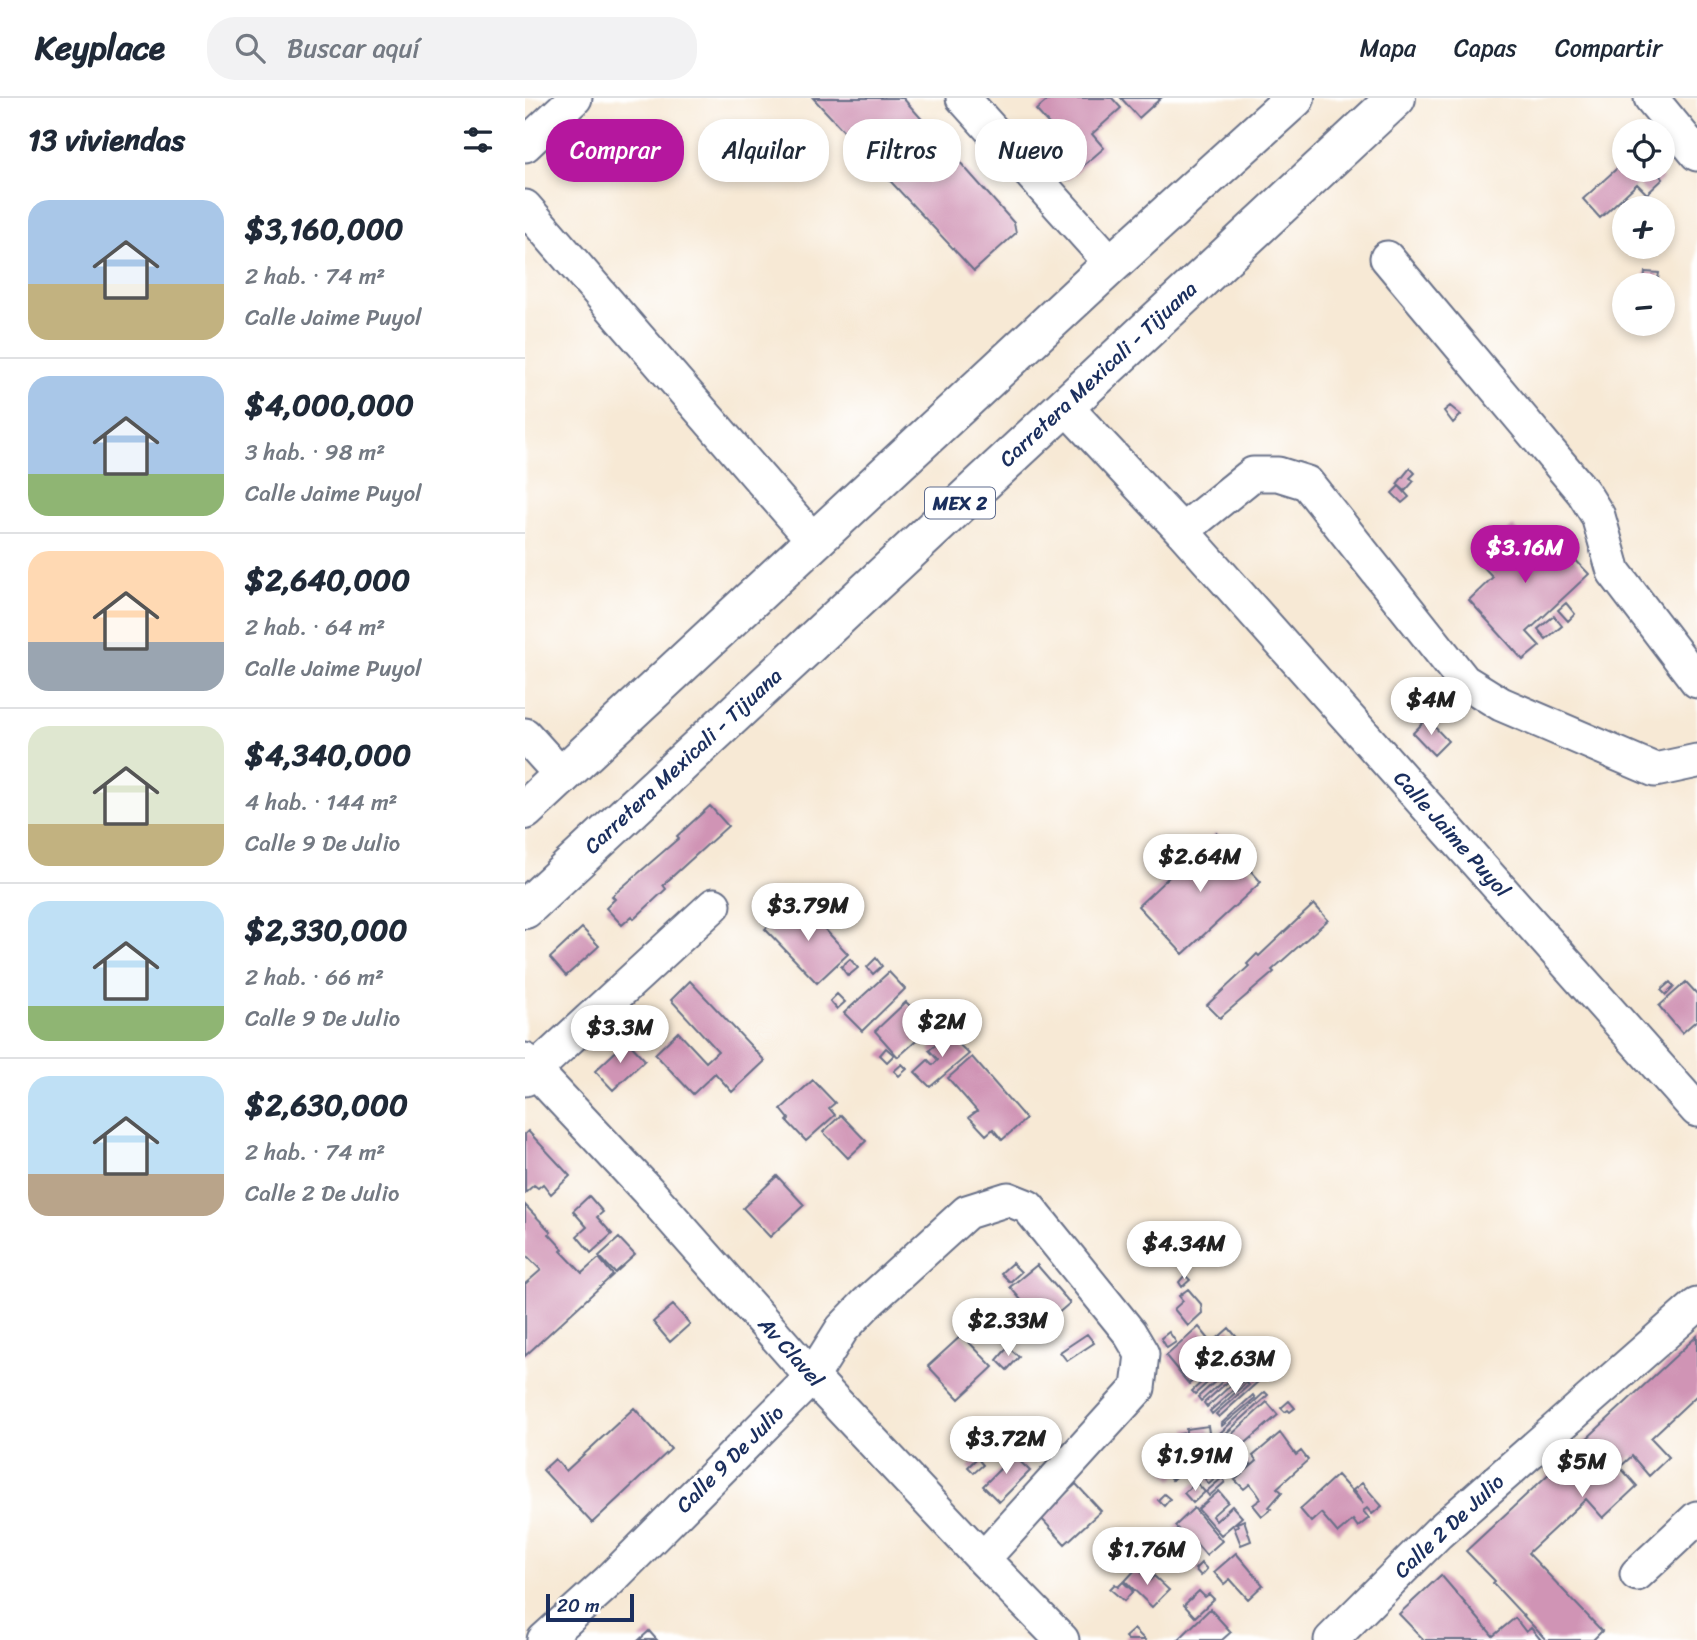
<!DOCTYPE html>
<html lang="es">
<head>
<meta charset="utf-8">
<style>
	body { margin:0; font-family:Sriracha,sans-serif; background:#f2f2f3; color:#1f2937; height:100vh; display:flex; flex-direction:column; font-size:26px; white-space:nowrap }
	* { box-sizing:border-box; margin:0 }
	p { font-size:23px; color:#747a83 }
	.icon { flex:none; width:38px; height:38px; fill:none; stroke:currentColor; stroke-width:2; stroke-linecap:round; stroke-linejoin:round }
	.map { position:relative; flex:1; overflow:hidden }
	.drawer { display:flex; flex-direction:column; background:#fff; width:525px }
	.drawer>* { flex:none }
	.top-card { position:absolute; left:21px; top:21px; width:665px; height:63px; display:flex; gap:14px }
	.controls { position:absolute; left:1087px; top:21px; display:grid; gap:14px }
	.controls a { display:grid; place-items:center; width:63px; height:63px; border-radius:50%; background:#fff; box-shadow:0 4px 10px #0003; font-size:35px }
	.scale { position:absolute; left:21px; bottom:18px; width:88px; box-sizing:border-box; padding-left:7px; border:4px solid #1b2f5e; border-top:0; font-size:19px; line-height:24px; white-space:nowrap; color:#1b2f5e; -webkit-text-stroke:5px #fff; paint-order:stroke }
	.price { position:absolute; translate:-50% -60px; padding:0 16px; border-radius:24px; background:#fff; color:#222; font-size:23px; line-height:46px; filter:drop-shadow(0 2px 4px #0008) }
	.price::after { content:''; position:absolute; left:50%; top:42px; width:21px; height:16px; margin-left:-10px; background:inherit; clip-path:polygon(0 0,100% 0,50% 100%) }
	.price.current { background:#b5179e; color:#fff }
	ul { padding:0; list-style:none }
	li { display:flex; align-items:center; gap:21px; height:175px; padding:0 28px }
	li+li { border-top:2px solid #e0e1e3 }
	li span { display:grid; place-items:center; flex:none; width:196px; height:140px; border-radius:21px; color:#555 }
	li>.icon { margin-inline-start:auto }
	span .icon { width:84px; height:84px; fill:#fffc; stroke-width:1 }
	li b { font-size:30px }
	h2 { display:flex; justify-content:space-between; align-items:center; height:84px; padding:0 28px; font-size:30px }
	.pill { padding:0 24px; border-radius:28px; background:#fff; box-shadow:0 4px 10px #0003; font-size:24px; line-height:63px }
	.pill.current { background:#b5179e; color:#fff }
	header { display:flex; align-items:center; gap:42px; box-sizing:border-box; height:98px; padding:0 35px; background:#fff; border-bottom:2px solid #e0e1e3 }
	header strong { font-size:33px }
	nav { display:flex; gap:38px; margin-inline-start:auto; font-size:24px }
	.search { width:490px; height:63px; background:#f2f2f3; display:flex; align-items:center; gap:18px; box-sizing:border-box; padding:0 24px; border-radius:28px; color:#747a83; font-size:26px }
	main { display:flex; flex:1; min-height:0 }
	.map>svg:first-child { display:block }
	.building { fill:#d094b5 }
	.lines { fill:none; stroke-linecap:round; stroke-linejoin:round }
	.minor-casing { stroke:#687088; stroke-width:37 }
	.major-casing { stroke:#687088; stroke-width:42 }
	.minor { stroke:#fff; stroke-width:33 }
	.major { stroke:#fff; stroke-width:38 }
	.labels { text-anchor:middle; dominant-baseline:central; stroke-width:7; stroke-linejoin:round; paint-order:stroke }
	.shield { fill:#fff; stroke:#5f6d8e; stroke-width:2 }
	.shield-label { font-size:19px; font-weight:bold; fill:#1b2f5e }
	.street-label { font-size:21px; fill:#1b2f5e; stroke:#fff }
</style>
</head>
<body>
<header>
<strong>Keyplace</strong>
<div class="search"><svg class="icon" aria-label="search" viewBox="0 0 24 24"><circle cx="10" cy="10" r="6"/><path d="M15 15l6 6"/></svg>Buscar aquí</div>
<nav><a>Mapa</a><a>Capas</a><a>Compartir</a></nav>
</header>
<main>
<section class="drawer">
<h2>13 viviendas<svg class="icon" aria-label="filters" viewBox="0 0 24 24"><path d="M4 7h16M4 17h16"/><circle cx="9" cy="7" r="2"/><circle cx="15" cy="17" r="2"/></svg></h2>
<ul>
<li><span style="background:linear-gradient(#a9c7e8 60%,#c2b280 0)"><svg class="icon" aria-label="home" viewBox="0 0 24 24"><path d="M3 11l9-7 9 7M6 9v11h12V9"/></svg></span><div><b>$3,160,000</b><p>2 hab. · 74 m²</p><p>Calle Jaime Puyol</p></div></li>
<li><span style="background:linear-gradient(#a9c7e8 70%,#8fb573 0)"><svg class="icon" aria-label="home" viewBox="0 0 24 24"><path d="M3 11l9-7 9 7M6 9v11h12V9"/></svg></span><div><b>$4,000,000</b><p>3 hab. · 98 m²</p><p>Calle Jaime Puyol</p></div></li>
<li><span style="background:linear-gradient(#ffd9b3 65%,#9aa5b1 0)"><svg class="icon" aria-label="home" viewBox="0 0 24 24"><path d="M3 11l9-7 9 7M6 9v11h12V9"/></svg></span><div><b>$2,640,000</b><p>2 hab. · 64 m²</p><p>Calle Jaime Puyol</p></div></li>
<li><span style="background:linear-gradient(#dfe7d0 70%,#c2b280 0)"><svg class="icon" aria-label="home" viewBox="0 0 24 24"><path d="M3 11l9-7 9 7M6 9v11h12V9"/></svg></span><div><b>$4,340,000</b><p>4 hab. · 144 m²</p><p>Calle 9 De Julio</p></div></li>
<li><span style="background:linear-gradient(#bfe0f5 75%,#8fb573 0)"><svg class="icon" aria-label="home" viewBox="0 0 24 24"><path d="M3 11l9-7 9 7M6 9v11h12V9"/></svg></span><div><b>$2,330,000</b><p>2 hab. · 66 m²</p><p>Calle 9 De Julio</p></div></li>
<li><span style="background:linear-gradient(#bfe0f5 70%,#b9a48a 0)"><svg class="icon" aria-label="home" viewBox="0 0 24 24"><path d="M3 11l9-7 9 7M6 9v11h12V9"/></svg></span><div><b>$2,630,000</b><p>2 hab. · 74 m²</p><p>Calle 2 De Julio</p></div></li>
</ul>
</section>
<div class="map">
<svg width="1172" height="1542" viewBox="0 0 1172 1542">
	<rect width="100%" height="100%" fill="#fff"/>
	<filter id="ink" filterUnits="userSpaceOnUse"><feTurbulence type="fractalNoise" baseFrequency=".0143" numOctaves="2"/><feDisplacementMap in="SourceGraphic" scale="14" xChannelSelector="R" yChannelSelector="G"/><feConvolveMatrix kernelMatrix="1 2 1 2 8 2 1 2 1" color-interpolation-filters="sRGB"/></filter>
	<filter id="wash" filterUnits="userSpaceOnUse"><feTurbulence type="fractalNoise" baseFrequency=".00686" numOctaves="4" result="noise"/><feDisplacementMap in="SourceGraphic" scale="28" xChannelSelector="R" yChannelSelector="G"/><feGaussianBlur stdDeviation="1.57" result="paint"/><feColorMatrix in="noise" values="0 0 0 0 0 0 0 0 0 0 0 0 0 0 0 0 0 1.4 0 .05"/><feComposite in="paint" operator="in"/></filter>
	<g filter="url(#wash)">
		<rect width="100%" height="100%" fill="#f7e9d5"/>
		<g id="blocks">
			<path class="building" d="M288 0H378L489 125 491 135 449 173Z
				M525 0H587L596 10 567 36 579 50 542 82 516 53 534 37 511 12Z
				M596 0H636L614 20Z
				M515 33 522 39 512 49 506 43Z
				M1099 64V72H1130L1138 81 1122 96 1112 86 1075 120 1058 101Z
				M1120 174 1134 175 1132 187H1119Z
				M925 308 936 317 928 325 919 313Z
				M885 370 890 375 885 380 889 383 880 393 872 386Z
				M874 388 884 399 877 405 867 395Z
				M988 428 1004 446 1020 430 1064 476 1002 534 1015 548 998 562 944 502 968 479 952 462Z
				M1041 505 1050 516 1043 523 1033 512Z
				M1029 518 1037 528 1021 541 1013 531Z
				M902 621 923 643 909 657 888 635Z
				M185 708 203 728 138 787 141 791 109 821 107 818 97 827 81 810 90 801 87 798 154 740 152 738Z
				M691 735 736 784 658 856 613 808Z
				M789 806 803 822 747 872 749 874 695 920 682 907 724 868 722 866 732 856 734 858Z
				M281 811 323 856 292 885 240 831 256 817 267 818Z
				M57 830 74 848 41 878 25 860Z
				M351 860 357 868 348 876 342 869Z
				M325 861 333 870 323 878 316 869Z
				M364 874 380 891 337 933 319 915Z
				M165 883 240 963 207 994 190 975 168 996 130 956 153 934 181 964 193 953 146 902Z
				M1145 884 1149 889 1141 897 1136 892Z
				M1161 884 1172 896V922L1157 935 1134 908Z
				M312 896 320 904 312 911 305 903Z
				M381 904 386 909 389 907 408 928 373 959 350 933Z
				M418 931 444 956 405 989 390 974 403 962 408 967 413 962 404 952 415 943 411 938Z
				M102 943 120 962 88 992 70 973Z
				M361 950 369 957 362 964 355 957Z
				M447 959 501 1021 477 1042 468 1031 461 1037 444 1019 452 1013 423 980Z
				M377 966 382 971 374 978 369 973Z
				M288 982 310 1005 304 1010 310 1017 281 1043 262 1023 264 1021 256 1011Z
				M316 1017 341 1043 323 1060 298 1034Z
				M3 1033 45 1078 26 1096 18 1086 13 1090 9 1087 0 1095V1036Z
				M252 1078 279 1107 245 1139 218 1110Z
				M64 1098 78 1114 72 1119 87 1136 66 1155 52 1138 62 1129 48 1113Z
				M0 1107 26 1134 24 1136 38 1151 36 1153 57 1175 74 1160 88 1177 0 1258V1186L16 1172 0 1156Z
				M94 1140 110 1157 90 1175 74 1158Z
				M487 1165 496 1174 485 1184 476 1175Z
				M512 1167 545 1205 518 1228 485 1189Z
				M660 1177 665 1182 657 1189 654 1184Z
				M663 1191 676 1206 677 1215 663 1228 649 1211 658 1203 654 1198Z
				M148 1207 165 1226 145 1244 128 1224Z
				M674 1229 687 1245 704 1230 714 1242 664 1286 641 1258Z
				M644 1234 651 1244 642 1250 636 1240Z
				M562 1236 569 1245 542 1263 535 1254Z
				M437 1237 468 1269 434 1301 403 1268Z
				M1172 1238V1297L1126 1340 1144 1359 1124 1378 1107 1358 1095 1369 1112 1388 1078 1420 1061 1401 1003 1455 1077 1533 1068 1542H1021L968 1485 970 1483 941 1453Z
				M483 1249 494 1259 482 1272 472 1262Z
				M714 1250 717 1253 670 1296 667 1293Z
				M720 1257 723 1260 676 1303 673 1299Z
				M725 1264 728 1267 682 1309 679 1305Z
				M734 1278 736 1281 694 1319 691 1316 724 1287 721 1285 687 1316 685 1313 723 1279 727 1284Z
				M740 1294 743 1297 698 1338 695 1335Z
				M728 1297 730 1300 697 1328 696 1326Z
				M764 1303 770 1310 765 1314 763 1312 760 1314 756 1310Z
				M742 1304 753 1317 716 1349 706 1337Z
				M109 1310 146 1351 67 1425 18 1372 30 1361 41 1373Z
				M502 1326 518 1338 512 1346 497 1332Z
				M683 1328 689 1368 667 1372 664 1351 656 1352 654 1336 661 1335V1331Z
				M755 1335 771 1357 776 1353 783 1362 752 1390 757 1394 744 1409 746 1411 737 1418 728 1407 736 1401 730 1392 725 1386 719 1391 710 1382 732 1363 728 1358Z
				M491 1338 499 1345 491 1353 483 1346Z
				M481 1350 505 1373 474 1404 458 1388 482 1364 474 1356Z
				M711 1353 716 1357 684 1386 680 1381Z
				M452 1360 458 1367 449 1375 443 1369Z
				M723 1362 726 1366 711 1379 708 1375Z
				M645 1367 654 1375 647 1382 639 1373Z
				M812 1377 838 1406 828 1392 837 1385 857 1408 847 1416 842 1410 838 1413 844 1420 833 1429 828 1422 813 1435 796 1415 786 1424 775 1411Z
				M697 1380 700 1384 684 1398 681 1394Z
				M671 1384 680 1394 668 1405 659 1395Z
				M551 1386 576 1413 540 1446 515 1419Z
				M694 1393 703 1404 687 1418 691 1423 707 1408 717 1419 696 1437 673 1411Z
				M639 1396 645 1401 639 1408 633 1402Z
				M669 1410 697 1443 681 1457 669 1443 666 1446 650 1428Z
				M719 1422 726 1443 716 1447 709 1429 713 1428 712 1425Z
				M711 1455 738 1487 723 1501 705 1481 699 1486 689 1474Z
				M676 1465 682 1471 676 1478 670 1471Z
				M612 1470 625 1482 629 1478 644 1492 627 1509 600 1483Z
				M916 1477 968 1538 990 1520 1001 1534 1006 1530 1016 1542H899L874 1516Z
				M598 1484 608 1493 599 1503 585 1491 590 1486 593 1489Z
				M674 1493 680 1499 684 1496 689 1501 670 1519 659 1507Z
				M685 1511 706 1534 697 1542H653Z
				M609 1531 620 1542H603L600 1539Z
				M124 1533 132 1542H114Z"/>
		</g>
	</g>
	<g filter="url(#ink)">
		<use href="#blocks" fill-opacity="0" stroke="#687088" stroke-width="2"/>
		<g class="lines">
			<g class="minor-casing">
				<path id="minor" d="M438 0 587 166
					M1126 0 1172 56
					M0 47 50 0
					M0 109 289 443
					M862 160 1058 394 1073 418 1089 474 1172 583
					M539 307 657 433 1172 1012
					M657 433 728 376H753L782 385 939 583 976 606 1130 672 1172 663
					M0 637 37 678
					M0 962 122 1092 287 1279 458 1461 537 1542
					M0 981 189 807
					M1112 1476 1172 1420
					M19 1542 84 1483 287 1279 317 1231 341 1206 442 1114 483 1101 503 1109 604 1234 617 1256 613 1290 458 1461
					M806 1542 913 1435 1172 1207"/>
			</g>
			<g class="major-casing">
				<path id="major" d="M0 712 587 166 770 0
					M0 811 871 0"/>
			</g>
			<use href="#minor" class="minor"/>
			<use href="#major" class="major"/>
		</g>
	</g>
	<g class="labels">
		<rect class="shield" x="400" y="389.5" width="70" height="31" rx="5"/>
		<g class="shield-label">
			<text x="435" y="405">MEX 2</text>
		</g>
		<g class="street-label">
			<text transform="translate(573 276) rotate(-43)">Carretera Mexicali - Tijuana</text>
			<text transform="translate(158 663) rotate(-43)">Carretera Mexicali - Tijuana</text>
			<text transform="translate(927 736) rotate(48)">Calle Jaime Puyol</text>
			<text transform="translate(266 1254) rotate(48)">Av Clavel</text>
			<text transform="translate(205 1361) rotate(-45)">Calle 9 De Julio</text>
			<text transform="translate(924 1428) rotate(-43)">Calle 2 De Julio</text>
		</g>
	</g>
</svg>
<div class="controls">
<a><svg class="icon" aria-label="locate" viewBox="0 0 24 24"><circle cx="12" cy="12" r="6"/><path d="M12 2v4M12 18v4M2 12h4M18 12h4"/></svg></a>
<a>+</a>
<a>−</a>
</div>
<div class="scale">20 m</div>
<b class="price current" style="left:1000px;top:487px">$3.16M</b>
<b class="price" style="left:906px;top:639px">$4M</b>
<b class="price" style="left:675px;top:796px">$2.64M</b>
<b class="price" style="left:283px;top:845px">$3.79M</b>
<b class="price" style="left:417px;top:961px">$2M</b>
<b class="price" style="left:95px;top:967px">$3.3M</b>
<b class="price" style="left:659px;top:1183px">$4.34M</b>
<b class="price" style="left:483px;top:1260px">$2.33M</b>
<b class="price" style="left:710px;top:1298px">$2.63M</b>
<b class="price" style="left:481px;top:1378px">$3.72M</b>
<b class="price" style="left:670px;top:1395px">$1.91M</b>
<b class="price" style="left:1057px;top:1401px">$5M</b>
<b class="price" style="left:622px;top:1489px">$1.76M</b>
<div class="top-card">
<a class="pill current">Comprar</a>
<a class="pill">Alquilar</a>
<a class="pill">Filtros</a>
<a class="pill">Nuevo</a>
</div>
</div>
</main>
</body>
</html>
